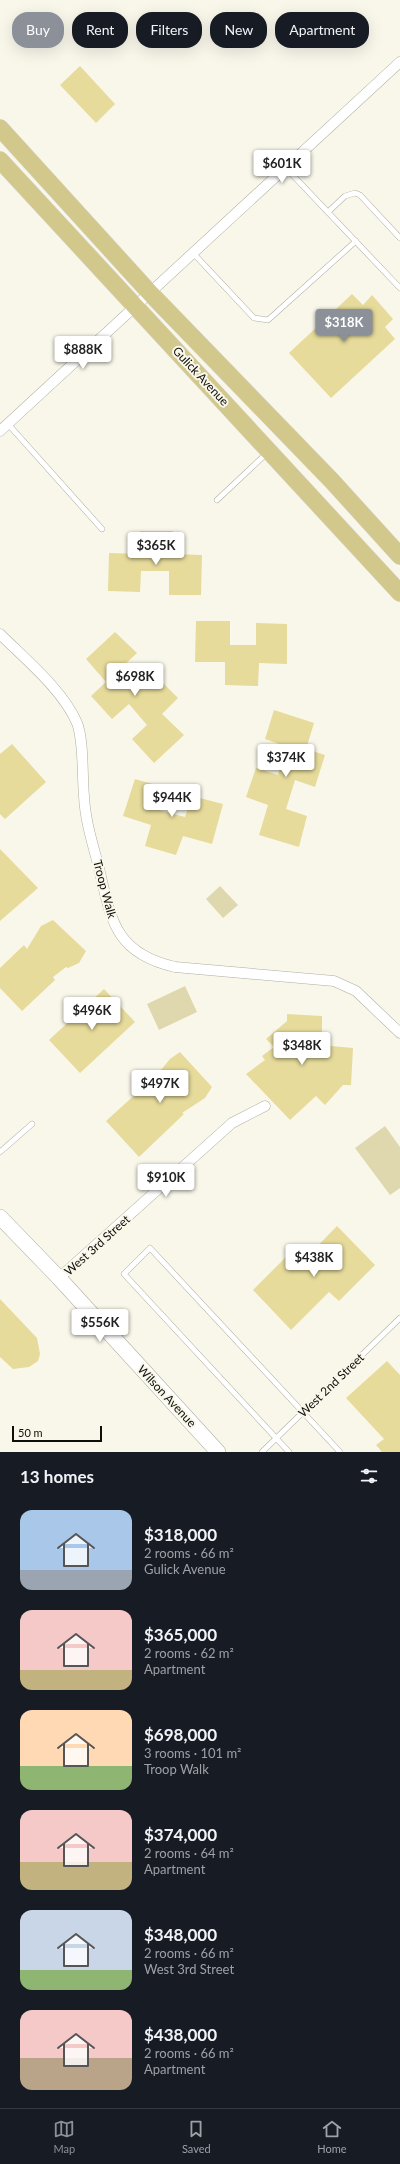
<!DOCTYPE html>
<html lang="en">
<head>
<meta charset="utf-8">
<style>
	body { margin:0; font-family:Lato,sans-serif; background:#242831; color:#f1f3f6; height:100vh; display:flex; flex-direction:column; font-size:15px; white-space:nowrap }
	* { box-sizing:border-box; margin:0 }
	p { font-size:13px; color:#9ea1a6 }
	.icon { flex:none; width:22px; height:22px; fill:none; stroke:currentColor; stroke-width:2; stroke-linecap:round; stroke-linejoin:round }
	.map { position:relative; height:1452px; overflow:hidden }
	.panel { display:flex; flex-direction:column; background:#171b24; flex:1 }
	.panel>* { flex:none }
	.top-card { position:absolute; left:12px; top:12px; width:376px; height:36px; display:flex; gap:8px }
	.scale { position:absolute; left:12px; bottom:10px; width:90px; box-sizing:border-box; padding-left:4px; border:2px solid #0f0e0a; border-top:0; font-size:11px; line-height:14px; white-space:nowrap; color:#0f0e0a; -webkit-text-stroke:3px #f9f7ea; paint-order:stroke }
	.price { position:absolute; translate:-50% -34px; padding:0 9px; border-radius:4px; background:#fff; color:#222; font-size:13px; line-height:26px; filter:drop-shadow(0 1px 2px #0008) }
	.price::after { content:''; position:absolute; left:50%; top:24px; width:12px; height:9px; margin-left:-6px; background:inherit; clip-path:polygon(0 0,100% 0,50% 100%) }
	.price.selected { background:#8c9099; color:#fff }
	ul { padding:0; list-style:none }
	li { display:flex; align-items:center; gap:12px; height:100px; padding:0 20px }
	li span { display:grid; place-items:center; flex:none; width:112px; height:80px; border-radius:12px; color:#555 }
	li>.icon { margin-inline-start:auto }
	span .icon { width:48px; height:48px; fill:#fffc; stroke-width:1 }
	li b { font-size:17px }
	h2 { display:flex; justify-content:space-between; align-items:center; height:48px; padding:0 20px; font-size:17px }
	.pill { padding:0 14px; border-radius:16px; background:#171b24; box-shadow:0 4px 16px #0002; font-size:14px; line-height:36px }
	.pill.selected { background:#8c9099; color:#fff }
	.menu { display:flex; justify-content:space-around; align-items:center; height:56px; border-top:1px solid #363941; background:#171b24; font-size:11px; color:#9ea1a6 }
	.menu a { display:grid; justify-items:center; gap:2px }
	.menu .selected { color:#8c9099 }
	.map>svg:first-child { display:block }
	.green { fill:#dfd8ae }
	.building { fill:#e6db9b }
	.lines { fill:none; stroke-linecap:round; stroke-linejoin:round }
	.lane-casing { stroke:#afada1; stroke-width:6 }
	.street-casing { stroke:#afada1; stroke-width:11 }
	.secondary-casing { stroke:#afada1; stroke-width:16 }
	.primary-casing { stroke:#d9d8d8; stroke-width:18 }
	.lane { stroke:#fff; stroke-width:5 }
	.street { stroke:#fff; stroke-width:10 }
	.secondary { stroke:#fff; stroke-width:15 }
	.primary { stroke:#d3c88c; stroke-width:17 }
	.labels { text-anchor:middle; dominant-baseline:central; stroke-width:4; stroke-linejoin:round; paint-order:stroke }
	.street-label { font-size:12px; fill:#0f0e0a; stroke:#f9f7ea }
</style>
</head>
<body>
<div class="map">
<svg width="400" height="1452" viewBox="0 0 400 1452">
	<rect width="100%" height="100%" fill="#f9f7ea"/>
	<path class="green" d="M220 886 238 905 223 918 206 899Z
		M185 986 197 1012 159 1030 147 1004Z
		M385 1126 400 1147V1188L390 1195 355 1148Z"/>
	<path class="building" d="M80 66 115 104 96 123 60 85Z
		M352 294 363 305 372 295 393 319 385 327 395 339 331 398 289 353Z
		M140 531H173V554L202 555 201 595H169V571H141L140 592 108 591 109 553 140 554Z
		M196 621H230V645H256V623L287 624V664L259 663 258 686 225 685V662H195Z
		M115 632 137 653 121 668 140 688 156 676 178 698 162 714 184 735 154 763 132 739 147 725 129 704 112 719 91 696 106 682 86 659Z
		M274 710 314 723 306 749 325 755 315 787 295 780 286 809 307 816 299 847 259 835 268 805 246 797 256 768 278 775 285 746 265 739Z
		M12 744 46 782 5 819 0 814V754Z
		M135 779 166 788 159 810 185 817 192 796 223 804 212 844 183 836 176 855 145 846 151 825 123 816Z
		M0 849 38 888 0 921Z
		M53 920 86 951 79 963 68 968 66 967 53 977 55 980 22 1011 0 988V968L24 945 27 949 41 926Z
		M104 989 135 1022 80 1073 49 1040Z
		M287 1014 322 1016V1039L331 1046 353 1048 351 1085H343L325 1105 316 1096 290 1120 246 1074 265 1060 262 1056 274 1047 266 1039 287 1021Z
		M180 1052 212 1087 205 1098 182 1113 184 1114 139 1157 106 1121 151 1080 152 1081 170 1059Z
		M337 1226 375 1265 339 1301 329 1292 291 1330 253 1290 291 1252 301 1263Z
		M0 1299 37 1338 40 1354 38 1361 29 1367 13 1369 0 1357Z
		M387 1361 400 1375V1452H382L376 1445 384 1439 346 1398Z"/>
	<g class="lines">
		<g class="lane-casing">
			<path id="lane" d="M285 167 400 288
				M328 212 345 196 355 193 360 195 400 238
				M193 253 254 318 268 320 356 241
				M8 424 102 529
				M217 500 267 453
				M0 1152 32 1124
				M262 1452 400 1318
				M289 1452 124 1274 150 1248 340 1452"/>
		</g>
		<g class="street-casing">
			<path id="street" d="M0 431 400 62
				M0 634C25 659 63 690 77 723 84 741 82 776 84 796 85 819 92 842 98 864 111 918 113 953 175 967L334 981 356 991 400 1033
				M59 1278 232 1123 265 1106"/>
		</g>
		<g class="secondary-casing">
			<path id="secondary" d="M0 1217 59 1278 218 1452"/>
		</g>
		<g class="primary-casing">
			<path id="primary" d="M0 128 150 293 332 481 400 556
				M0 160 400 593"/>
		</g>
		<use href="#lane" class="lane"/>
		<use href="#street" class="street"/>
		<use href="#secondary" class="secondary"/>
		<use href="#primary" class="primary"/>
	</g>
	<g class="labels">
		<g class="street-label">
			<text transform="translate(201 376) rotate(47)">Gulick Avenue</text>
			<text transform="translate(105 889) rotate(75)">Troop Walk</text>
			<text transform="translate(97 1245) rotate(-42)">West 3rd Street</text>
			<text transform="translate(331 1385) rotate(-44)">West 2nd Street</text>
			<text transform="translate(167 1396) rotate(47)">Wilson Avenue</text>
		</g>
	</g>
</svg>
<div class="scale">50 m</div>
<b class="price" style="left:282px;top:184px">$601K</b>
<b class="price selected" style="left:344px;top:343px">$318K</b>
<b class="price" style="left:83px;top:370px">$888K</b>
<b class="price" style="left:156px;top:566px">$365K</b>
<b class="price" style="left:135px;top:697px">$698K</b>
<b class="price" style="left:286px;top:778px">$374K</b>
<b class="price" style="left:172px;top:818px">$944K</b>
<b class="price" style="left:92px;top:1031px">$496K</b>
<b class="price" style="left:302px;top:1066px">$348K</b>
<b class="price" style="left:160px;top:1104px">$497K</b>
<b class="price" style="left:166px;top:1198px">$910K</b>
<b class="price" style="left:314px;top:1278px">$438K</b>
<b class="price" style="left:100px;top:1343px">$556K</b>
<div class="top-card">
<a class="pill selected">Buy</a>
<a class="pill">Rent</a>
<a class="pill">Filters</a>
<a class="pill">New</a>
<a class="pill">Apartment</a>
</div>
</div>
<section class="panel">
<h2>13 homes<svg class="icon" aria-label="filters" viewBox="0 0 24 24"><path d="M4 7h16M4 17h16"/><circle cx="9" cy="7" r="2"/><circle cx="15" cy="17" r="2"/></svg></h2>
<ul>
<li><span style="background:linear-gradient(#a9c7e8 75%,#9aa5b1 0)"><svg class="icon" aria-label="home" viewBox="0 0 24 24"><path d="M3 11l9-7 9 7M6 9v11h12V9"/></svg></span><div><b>$318,000</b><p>2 rooms · 66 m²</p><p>Gulick Avenue</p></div></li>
<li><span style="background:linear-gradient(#f6c9c9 75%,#c2b280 0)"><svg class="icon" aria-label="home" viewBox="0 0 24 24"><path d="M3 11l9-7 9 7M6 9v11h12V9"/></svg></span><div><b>$365,000</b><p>2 rooms · 62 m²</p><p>Apartment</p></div></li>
<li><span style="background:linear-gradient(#ffd9b3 70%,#8fb573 0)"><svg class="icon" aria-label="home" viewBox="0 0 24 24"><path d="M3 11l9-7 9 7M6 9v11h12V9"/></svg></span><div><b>$698,000</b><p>3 rooms · 101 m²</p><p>Troop Walk</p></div></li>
<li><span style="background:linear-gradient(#f6c9c9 65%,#c2b280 0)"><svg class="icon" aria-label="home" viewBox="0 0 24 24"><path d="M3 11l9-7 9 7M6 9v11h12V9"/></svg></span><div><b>$374,000</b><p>2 rooms · 64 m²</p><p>Apartment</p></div></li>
<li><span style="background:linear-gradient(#c9d6e8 75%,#8fb573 0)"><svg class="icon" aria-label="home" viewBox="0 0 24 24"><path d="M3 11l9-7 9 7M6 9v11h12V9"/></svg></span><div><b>$348,000</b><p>2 rooms · 66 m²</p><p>West 3rd Street</p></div></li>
<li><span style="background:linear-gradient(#f6c9c9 60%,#b9a48a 0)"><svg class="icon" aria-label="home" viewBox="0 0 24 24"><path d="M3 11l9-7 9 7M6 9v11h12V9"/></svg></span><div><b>$438,000</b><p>2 rooms · 66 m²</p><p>Apartment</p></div></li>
</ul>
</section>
<nav class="menu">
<a class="selected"><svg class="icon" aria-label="map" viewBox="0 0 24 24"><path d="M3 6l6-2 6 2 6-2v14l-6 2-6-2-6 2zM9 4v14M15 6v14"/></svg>Map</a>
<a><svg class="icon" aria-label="saved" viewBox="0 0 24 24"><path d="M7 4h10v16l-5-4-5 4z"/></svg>Saved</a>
<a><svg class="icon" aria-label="home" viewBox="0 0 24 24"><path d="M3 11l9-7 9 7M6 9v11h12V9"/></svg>Home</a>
</nav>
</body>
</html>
